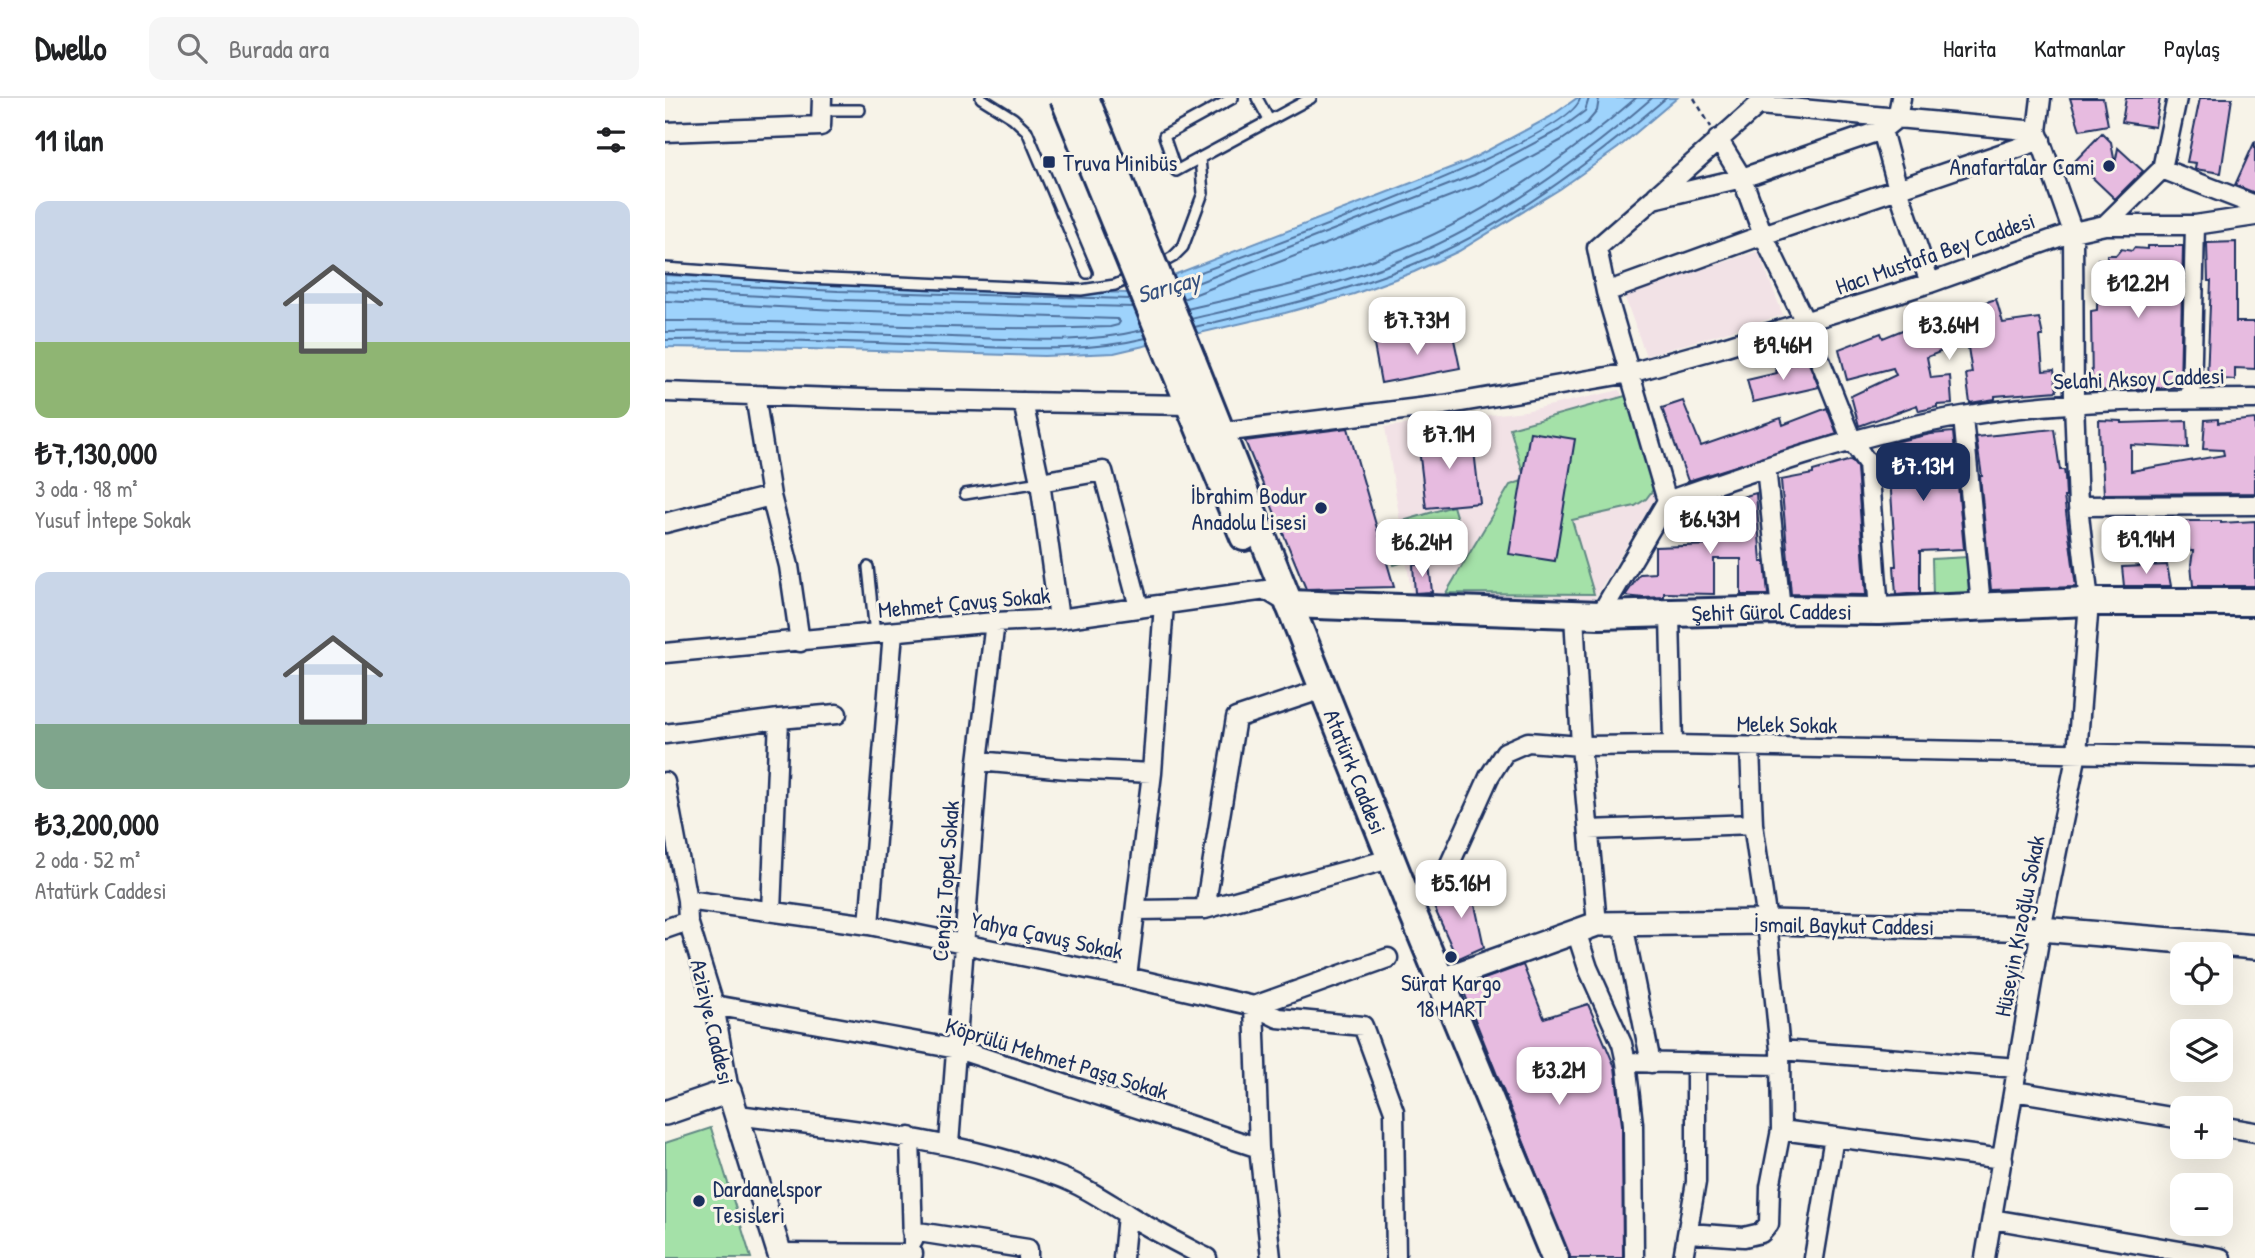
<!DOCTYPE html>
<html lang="tr">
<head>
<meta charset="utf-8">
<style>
	body { margin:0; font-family:"Patrick Hand",sans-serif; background:#f6f6f6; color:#202124; height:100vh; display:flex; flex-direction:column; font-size:26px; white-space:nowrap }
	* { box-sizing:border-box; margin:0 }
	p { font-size:23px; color:#757577 }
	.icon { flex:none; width:38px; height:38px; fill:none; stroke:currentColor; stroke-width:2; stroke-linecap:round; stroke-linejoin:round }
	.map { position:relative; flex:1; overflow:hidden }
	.sheet { display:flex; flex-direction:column; background:#fff; width:665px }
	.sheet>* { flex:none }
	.buttons { position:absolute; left:1505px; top:844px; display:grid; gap:14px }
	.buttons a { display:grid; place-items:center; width:63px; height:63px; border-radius:14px; background:#fff; box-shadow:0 7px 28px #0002; font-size:35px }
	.price { position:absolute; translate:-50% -60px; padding:0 16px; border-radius:14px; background:#fff; color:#222; font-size:23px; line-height:46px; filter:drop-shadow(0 2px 4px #0008) }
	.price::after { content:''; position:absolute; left:50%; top:42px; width:21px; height:16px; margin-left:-10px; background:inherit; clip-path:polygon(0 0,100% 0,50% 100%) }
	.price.selected { background:#1b2f5e; color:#fff }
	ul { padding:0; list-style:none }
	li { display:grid; align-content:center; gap:14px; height:371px; padding:0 35px }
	li span { display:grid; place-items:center; height:217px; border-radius:14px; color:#555 }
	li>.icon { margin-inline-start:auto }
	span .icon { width:126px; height:126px; fill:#fffc; stroke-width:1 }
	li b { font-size:30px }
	h2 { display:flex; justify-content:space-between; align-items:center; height:84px; padding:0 35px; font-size:30px }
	header { display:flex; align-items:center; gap:42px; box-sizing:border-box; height:98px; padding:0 35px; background:#fff; border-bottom:2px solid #e0e0e0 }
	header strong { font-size:33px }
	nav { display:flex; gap:38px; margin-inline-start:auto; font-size:24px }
	.search { width:490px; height:63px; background:#f6f6f6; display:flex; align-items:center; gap:18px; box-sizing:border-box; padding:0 24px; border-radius:14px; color:#757577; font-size:26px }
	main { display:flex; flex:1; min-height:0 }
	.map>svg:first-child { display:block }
	.built { fill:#f2e2e6 }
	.green { fill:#a4e1a8; stroke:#608883; stroke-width:2 }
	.water { fill:#9ed3fc; stroke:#6a91bd; stroke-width:2 }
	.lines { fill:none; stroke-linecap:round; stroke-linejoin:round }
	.shore { stroke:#4f719d; stroke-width:2 }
	.building { fill:#e7bbe0; stroke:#1b2f5e; stroke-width:2 }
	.service-casing { stroke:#1b2f5e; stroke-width:14 }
	.minor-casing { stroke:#1b2f5e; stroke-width:23 }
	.tertiary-casing { stroke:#1b2f5e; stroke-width:28 }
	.secondary-casing { stroke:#1b2f5e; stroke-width:32 }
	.path { stroke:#1b2f5e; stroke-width:2.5; stroke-dasharray:5 5; stroke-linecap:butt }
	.service { stroke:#f7f3e8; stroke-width:9 }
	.minor { stroke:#f7f3e8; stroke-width:18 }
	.tertiary { stroke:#f7f3e8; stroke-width:23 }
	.secondary { stroke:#f7f3e8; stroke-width:26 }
	.secondary-bridge-casing { stroke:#1b2f5e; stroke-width:32; stroke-linecap:butt }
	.secondary-bridge { stroke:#f7f3e8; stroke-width:26 }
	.poi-dot { fill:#1b2f5e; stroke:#f7f3e8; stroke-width:2.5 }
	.labels { text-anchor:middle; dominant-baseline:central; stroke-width:6; stroke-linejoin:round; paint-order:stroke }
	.poi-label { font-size:23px; fill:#1b2f5e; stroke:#f7f3e8; text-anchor:start }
	.street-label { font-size:23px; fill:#1b2f5e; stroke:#f7f3e8 }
	.water-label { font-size:24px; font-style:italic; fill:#35507e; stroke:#f7f3e8 }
</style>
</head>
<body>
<header>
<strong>Dwello</strong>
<div class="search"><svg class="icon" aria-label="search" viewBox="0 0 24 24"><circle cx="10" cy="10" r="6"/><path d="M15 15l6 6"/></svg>Burada ara</div>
<nav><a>Harita</a><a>Katmanlar</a><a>Paylaş</a></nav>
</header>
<main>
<section class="sheet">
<h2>11 ilan<svg class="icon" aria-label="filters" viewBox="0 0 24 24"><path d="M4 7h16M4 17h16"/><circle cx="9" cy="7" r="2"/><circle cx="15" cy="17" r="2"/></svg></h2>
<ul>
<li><span style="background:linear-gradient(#c9d6e8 65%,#8fb573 0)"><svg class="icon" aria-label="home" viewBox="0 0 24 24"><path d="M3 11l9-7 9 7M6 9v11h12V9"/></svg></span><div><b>₺7,130,000</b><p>3 oda · 98 m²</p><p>Yusuf İntepe Sokak</p></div></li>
<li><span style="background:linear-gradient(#c9d6e8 70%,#7fa58c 0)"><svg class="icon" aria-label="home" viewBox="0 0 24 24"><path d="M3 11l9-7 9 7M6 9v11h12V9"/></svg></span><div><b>₺3,200,000</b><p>2 oda · 52 m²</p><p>Atatürk Caddesi</p></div></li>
</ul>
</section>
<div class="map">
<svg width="1590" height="1160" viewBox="0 0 1590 1160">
	<rect width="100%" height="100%" fill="#f7f3e8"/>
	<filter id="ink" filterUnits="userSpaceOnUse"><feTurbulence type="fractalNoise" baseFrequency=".0143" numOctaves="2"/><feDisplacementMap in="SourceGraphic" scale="14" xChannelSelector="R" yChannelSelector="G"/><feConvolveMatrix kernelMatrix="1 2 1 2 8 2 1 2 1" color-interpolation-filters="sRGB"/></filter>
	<g filter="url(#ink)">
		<path class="built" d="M1093 153 1118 217 981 258 959 197Z
			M955 292 992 397 928 503 747 499 720 329 860 313Z"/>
		<path class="green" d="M964 297 993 385 981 401 970 408 907 422 929 496 781 495 845 387 860 382 845 330Z
			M788 408 799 445 729 467 718 429Z
			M1303 459 1304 497 1268 499 1267 461Z
			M46 1030 86 1160H0V1045Z"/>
		<path class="water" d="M912 0H1012L953 50 895 91 794 153 749 174 689 196 620 215 449 255 379 258 143 251 0 249V177L173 186 462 195 803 63 885 19Z"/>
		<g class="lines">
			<path class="shore" d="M511 183C563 164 911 41 915 0
				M0 184 173 193 465 201
				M514 192 809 77 894 32 920 13 924 0
				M0 193 173 202 468 209
				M518 201 814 87 897 42 922 25 932 13 934 0
				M0 203 172 212 452 221 455 224 453 227 445 229C297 234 148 222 0 223
				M522 211C595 194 669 179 738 150 823 115 902 59 971 0
				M526 221C599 204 673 188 742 160 832 123 914 63 987 0
				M530 229C602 212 675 196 744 168 837 132 925 65 1001 0
				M0 234C96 232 192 236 287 239 351 241 416 247 478 232
				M0 242C98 240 197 245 295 248 357 250 420 255 481 240"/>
		</g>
		<path class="building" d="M1405 0H1438L1443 27 1415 32Z
			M1461 0H1495L1490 29 1457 24Z
			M1535 0H1567L1556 75 1530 71 1531 65 1522 64Z
			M1437 35 1446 44 1450 66 1453 50 1478 73 1450 101 1410 63Z
			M1590 43V95L1570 87Z
			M1571 144V224H1590V271L1570 270V282L1542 280 1546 183H1543L1542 145Z
			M1482 148H1518L1515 289 1427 293 1426 213 1432 212 1433 161 1442 162V157H1451L1456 151 1467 153 1469 150 1482 151Z
			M1331 201 1338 225 1374 220 1378 238H1375L1378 273 1389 272 1392 293 1330 298V301L1305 305 1301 276 1307 275 1302 243 1262 259 1266 280 1285 278 1287 306 1272 307V309L1254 313 1252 307 1194 328 1186 298 1231 277 1228 270 1182 282 1174 251 1216 235 1218 240 1272 218 1273 219Z
			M787 232 795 270 716 285 709 247Z
			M1143 263 1154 289 1088 304 1082 282 1112 275 1110 269Z
			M1018 303 1036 348 1116 320 1118 327 1162 310 1172 336 1023 383 997 310Z
			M1553 321V325L1590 321V395L1439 396 1437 362H1435L1434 322 1457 323V325L1522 323 1523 350 1466 347V373L1559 357 1558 352 1538 351 1540 322Z
			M683 330 729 489 641 491 580 343Z
			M1389 331 1395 372H1399L1400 378 1401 399H1399L1411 489 1326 492 1315 378H1317L1311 339Z
			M865 334 910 341 890 463 844 456Z
			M1288 334 1299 451 1255 453V495L1231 497 1229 468H1231L1224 364H1220V346L1266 336Z
			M807 335 815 405 761 410 753 342Z
			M1186 362 1192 370 1201 497 1126 496 1116 382 1148 376V373Z
			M1091 395 1096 464H1100L1103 497H1076V461H1049V496L999 495V499L979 500 960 498 975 476 990 475V449L1047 447 1040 409Z
			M1509 421V423H1556V425L1590 423V488H1528L1526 466 1528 453H1525L1523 445 1499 447 1500 451 1444 446 1440 430 1469 426V424Z
			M764 466 767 494 750 495 748 467Z
			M1502 467 1506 488H1459L1457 469Z
			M796 779 805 784 819 849 792 861 769 809 783 799Z
			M858 867 879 920 923 906 950 969 957 1027 958 1160H905L797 889Z"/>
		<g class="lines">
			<g class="service-casing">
				<path id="service" d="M316 0 348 20 362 33 422 175
					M592 0 604 22
					M158 12H195
					M535 60 511 73 499 38 568 0
					M492 168 508 159 518 149 538 95 535 60 646 0
					M0 170 141 180 416 192 450 187 470 178
					M300 396 375 384
					M203 469 210 536"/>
			</g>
			<g class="minor-casing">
				<path id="minor" d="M1095 7 1232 20 1236 0
					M1217 32 1233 91 1265 185
					M0 34 156 28 157 0
					M1053 41 1077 80 1098 137 1140 224 1187 343 1203 366 1214 513
					M1497 71 1512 0
					M991 98 1101 0
					M1440 127 1497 71 1590 107
					M941 194 1098 137 1376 42
					M0 294 199 301 524 307
					M90 297 106 398 124 468 135 544
					M1526 301 1530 127
					M358 304 375 384 394 521
					M1298 319 1316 507
					M557 334 779 307 965 275 1055 250 1265 185 1408 134 1440 127H1530L1590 118
					M1101 369 1116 512
					M375 384 438 373 474 509
					M1002 403 941 194 932 150 988 101 1077 80 1217 32 1232 20 1372 33
					M1413 408 1590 407
					M0 425 106 398
					M909 516 916 648 932 826
					M935 517 1002 403C1099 369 1197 335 1298 318 1395 302 1492 301 1590 301
					M1005 517 1008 647
					M0 555 330 524 394 521 601 492 624 506
					M114 621 172 616
					M0 636 114 621 106 813
					M313 663 402 671 487 675
					M0 684 22 802 23 823 49 907 64 993
					M924 732 1088 726
					M22 802 204 827 462 879 589 908 613 920 698 928 729 1013 731 1160
					M744 806 774 790 824 679 840 654 863 644 916 648 1008 647 1590 659
					M540 811 571 620 646 595
					M471 812 540 811 714 764
					M958 826 986 965
					M204 827 228 534
					M0 831 23 823
					M911 833 923 870 957 946 961 964 968 1026 969 1160
					M462 879 487 675 499 506
					M49 907 292 951 594 1050
					M589 908 594 1050 606 1160
					M589 908 723 860
					M1115 952 1353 970
					M961 964 1114 967
					M1349 993 1517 1021
					M72 1017C181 1031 287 1040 392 1078 417 1087 439 1102 462 1116 487 1132 515 1146 542 1160
					M1556 1028 1590 1034
					M1116 1032 1338 1061
					M245 1039 248 1143
					M284 1046 313 663 330 524
					M1327 1121 1556 1160
					M247 1133 363 1151V1160
					M1024 1135 1079 1139 1096 1135 1104 1126 1105 1089 1116 1032 1115 952 1102 824 1088 726 1085 650
					M115 1155 248 1156
					M458 1160 462 1117
					M1018 1160 1031 1084V965
					M1149 1160 1169 1039
					M1320 1160 1376 831 1412 655 1424 504 1413 408 1409 304 1408 134 1372 33 1376 0"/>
			</g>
			<g class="tertiary-casing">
				<path id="tertiary" d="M776 882 932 826 1102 824 1376 831 1590 849
					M0 1015 64 993 116 1160"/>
			</g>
			<g class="secondary-casing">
				<g id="secondary">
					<path id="s1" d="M527 262 744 806 890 1160"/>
					<path d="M509 269 579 439"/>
					<path id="s2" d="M624 506 935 517 1116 512 1214 513 1424 504H1590"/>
				</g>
			</g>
			<path class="path" d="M1029 0 1046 29"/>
			<use href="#service" class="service"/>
			<use href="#minor" class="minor"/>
			<use href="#tertiary" class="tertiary"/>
			<use href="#secondary" class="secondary"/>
			<g class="secondary-bridge-casing">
				<path id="secondary-bridge" d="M399 0 509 269
					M420 0 527 262"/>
			</g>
			<use href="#secondary-bridge" class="secondary-bridge"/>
		</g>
	</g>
	<g class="poi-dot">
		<rect x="377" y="57" width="14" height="14" rx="3.5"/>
		<circle cx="1444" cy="68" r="7"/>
		<circle cx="656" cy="410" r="7"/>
		<circle cx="786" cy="859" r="7"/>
		<circle cx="34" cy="1103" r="7"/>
	</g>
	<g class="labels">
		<g class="poi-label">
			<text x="398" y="64">Truva Minibüs</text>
			<text x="1430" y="68" text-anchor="end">Anafartalar Cami</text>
			<text x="642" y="397" text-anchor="end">İbrahim Bodur<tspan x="642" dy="26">Anadolu Lisesi</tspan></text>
			<text x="786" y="884" text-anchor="middle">Sürat Kargo<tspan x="786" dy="26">18 MART</tspan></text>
			<text x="48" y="1090">Dardanelspor<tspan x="48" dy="26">Tesisleri</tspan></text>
		</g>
		<g class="street-label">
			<text transform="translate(1270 155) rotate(-19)">Hacı Mustafa Bey Caddesi</text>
			<text transform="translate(1474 280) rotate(-2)">Selahi Aksoy Caddesi</text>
			<text transform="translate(299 504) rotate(-5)">Mehmet Çavuş Sokak</text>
			<text stroke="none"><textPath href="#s2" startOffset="483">Şehit Gürol Caddesi</textPath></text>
			<text transform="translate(1122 626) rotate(1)">Melek Sokak</text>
			<text stroke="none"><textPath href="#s1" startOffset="443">Atatürk Caddesi</textPath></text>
			<text transform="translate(280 783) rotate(-86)">Cengiz Topel Sokak</text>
			<text transform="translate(1179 827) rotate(1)">İsmail Baykut Caddesi</text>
			<text transform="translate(1354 828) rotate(-79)">Hüseyin Kızoğlu Sokak</text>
			<text transform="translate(382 837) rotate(12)">Yahya Çavuş Sokak</text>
			<text transform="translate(48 924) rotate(77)">Aziziye Caddesi</text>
			<text transform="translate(392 960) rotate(17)">Köprülü Mehmet Paşa Sokak</text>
		</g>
		<g class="water-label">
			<text transform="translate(503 188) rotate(-16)">Sarıçay</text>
		</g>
	</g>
</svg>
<div class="buttons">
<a><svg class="icon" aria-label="locate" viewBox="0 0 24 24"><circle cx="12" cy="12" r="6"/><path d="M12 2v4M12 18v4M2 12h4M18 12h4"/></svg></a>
<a><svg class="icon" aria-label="layers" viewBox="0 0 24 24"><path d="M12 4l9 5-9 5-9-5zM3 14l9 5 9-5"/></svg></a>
<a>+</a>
<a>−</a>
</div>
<b class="price" style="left:1473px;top:222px">₺12.2M</b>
<b class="price" style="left:752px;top:259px">₺7.73M</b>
<b class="price" style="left:1284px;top:264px">₺3.64M</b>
<b class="price" style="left:1118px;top:284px">₺9.46M</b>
<b class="price" style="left:784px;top:373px">₺7.1M</b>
<b class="price selected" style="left:1258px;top:405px">₺7.13M</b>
<b class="price" style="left:1045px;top:458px">₺6.43M</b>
<b class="price" style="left:1481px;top:478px">₺9.14M</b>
<b class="price" style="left:757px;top:481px">₺6.24M</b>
<b class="price" style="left:796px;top:822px">₺5.16M</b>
<b class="price" style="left:894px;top:1009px">₺3.2M</b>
</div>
</main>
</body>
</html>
